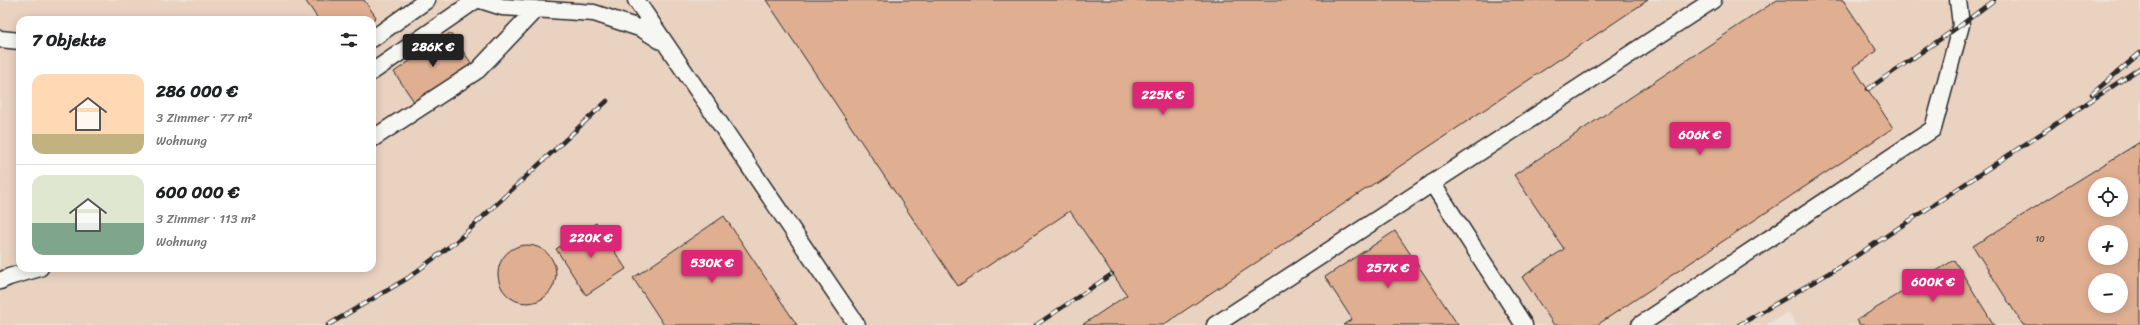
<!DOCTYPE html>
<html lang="de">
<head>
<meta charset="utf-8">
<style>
	body { margin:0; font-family:Sriracha,sans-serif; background:#f2f2f2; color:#202124; height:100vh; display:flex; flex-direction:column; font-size:15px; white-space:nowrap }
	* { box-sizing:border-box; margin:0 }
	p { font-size:13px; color:#757577 }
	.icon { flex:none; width:22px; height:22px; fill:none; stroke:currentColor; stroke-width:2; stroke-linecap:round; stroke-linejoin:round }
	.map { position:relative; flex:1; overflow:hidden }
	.sheet { position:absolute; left:16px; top:16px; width:360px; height:256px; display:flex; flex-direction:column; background:#fff; border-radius:12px; box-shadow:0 2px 10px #0003 }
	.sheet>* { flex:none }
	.tools { position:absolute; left:2088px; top:177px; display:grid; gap:8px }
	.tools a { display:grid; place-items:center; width:40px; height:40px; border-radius:50%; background:#fff; box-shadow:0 2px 10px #0003; font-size:20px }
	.price { position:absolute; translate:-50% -34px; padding:0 9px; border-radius:4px; background:#db2777; color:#fff; font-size:13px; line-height:26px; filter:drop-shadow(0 1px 2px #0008) }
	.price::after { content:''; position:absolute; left:50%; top:24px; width:12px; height:9px; margin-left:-6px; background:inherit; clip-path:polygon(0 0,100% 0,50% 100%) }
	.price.active { background:#222; color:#fff }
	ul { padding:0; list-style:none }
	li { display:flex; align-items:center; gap:12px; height:100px; padding:0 16px }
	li+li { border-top:1px solid #e0e0e0 }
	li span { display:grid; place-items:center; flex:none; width:112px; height:80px; border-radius:12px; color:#555 }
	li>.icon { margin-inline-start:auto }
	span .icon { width:48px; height:48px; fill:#fffc; stroke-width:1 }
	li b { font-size:17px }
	h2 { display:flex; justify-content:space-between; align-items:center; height:48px; padding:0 16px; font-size:17px }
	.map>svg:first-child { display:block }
	.built { fill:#ead2c1; fill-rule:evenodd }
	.building { fill:#e0af92; stroke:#2b2b2b; fill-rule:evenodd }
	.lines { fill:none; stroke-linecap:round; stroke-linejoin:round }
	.service-casing { stroke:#2b2b2b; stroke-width:19 }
	.service { stroke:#f6f6f2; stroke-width:16 }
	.rail-casing { stroke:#2b2b2b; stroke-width:4.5 }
	.rail { stroke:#f6f6f2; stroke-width:3; stroke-dasharray:9; stroke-linecap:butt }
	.labels { text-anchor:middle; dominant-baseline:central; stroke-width:3; stroke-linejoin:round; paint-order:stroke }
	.number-label { font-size:9px; fill:#584c45 }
</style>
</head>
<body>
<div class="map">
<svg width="2140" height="325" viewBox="0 0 2140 325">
	<rect width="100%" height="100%" fill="#efe1d5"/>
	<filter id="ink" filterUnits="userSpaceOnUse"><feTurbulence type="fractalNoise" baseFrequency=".025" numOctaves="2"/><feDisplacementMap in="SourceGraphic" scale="8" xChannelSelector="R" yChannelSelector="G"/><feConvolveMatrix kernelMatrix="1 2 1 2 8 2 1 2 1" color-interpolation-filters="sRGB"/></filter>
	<g filter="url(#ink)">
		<path class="built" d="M0 0H2140V325H1797L1788 312 1765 325H0ZM20 20H372V268H20ZM2095 184H2121V210H2095ZM2095 232H2121V258H2095ZM2095 280H2121V306H2095Z"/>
		<path class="building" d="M305 0H364L376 17 372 21 319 20Z
			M766 0H1648L1163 325H1082L1127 295 1070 211 958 286Z
			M1777 0H1843L1877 51 1853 67 1893 128 1597 325H1554L1522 277 1564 249 1514 175Z
			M450 33 472 64 415 103 394 72Z
			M2140 142V325H2023L1973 246ZM2095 184H2121V210H2095ZM2095 232H2121V258H2095ZM2095 280H2121V306H2095Z
			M724 216 797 325H664L633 278Z
			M596 223 626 269 586 295 556 249Z
			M1395 231 1458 325H1343L1352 319 1325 277Z
			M498 274a29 29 0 1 1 58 0a29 29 0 1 1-58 0Z
			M1954 260 1994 325H1860L1857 320Z"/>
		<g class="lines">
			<g class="service-casing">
				<path id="service" d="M480 0 502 7 594 13 642 29 661 41
					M636 0 857 325
					M0 39 20 41
					M372 39 427 0
					M372 72 476 0
					M372 139 478 70 536 9
					M1432 183 1524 325
					M0 281 9 277 40 268
					M1215 325 1713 0
					M1640 325 1933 129 1961 25 1958 0"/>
			</g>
			<use href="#service" class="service"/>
			<g class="rail-casing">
				<path id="rail" d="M1868 89 1961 25 1994 0
					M2092 94 2140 53
					M328 325 408 278 458 240 607 101
					M1036 325 1112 274
					M1739 325 1841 266 2140 68"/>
			</g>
			<use href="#rail" class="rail"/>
		</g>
	</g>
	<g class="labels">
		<g class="number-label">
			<text x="2040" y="239">10</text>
		</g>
	</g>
</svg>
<div class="tools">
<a><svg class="icon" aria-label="locate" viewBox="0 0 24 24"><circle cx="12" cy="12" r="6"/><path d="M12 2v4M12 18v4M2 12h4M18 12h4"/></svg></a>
<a>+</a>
<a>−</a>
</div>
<b class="price active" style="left:433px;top:68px">286K €</b>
<b class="price" style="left:1163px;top:116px">225K €</b>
<b class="price" style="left:1700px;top:156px">606K €</b>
<b class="price" style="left:591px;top:259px">220K €</b>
<b class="price" style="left:712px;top:284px">530K €</b>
<b class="price" style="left:1388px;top:289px">257K €</b>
<b class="price" style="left:1933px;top:303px">600K €</b>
<section class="sheet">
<h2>7 Objekte<svg class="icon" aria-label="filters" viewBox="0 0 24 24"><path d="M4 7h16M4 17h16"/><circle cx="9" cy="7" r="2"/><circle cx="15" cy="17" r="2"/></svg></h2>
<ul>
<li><span style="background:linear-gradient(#ffd9b3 75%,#c2b280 0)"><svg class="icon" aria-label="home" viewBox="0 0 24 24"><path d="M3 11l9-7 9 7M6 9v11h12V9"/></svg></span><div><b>286 000 €</b><p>3 Zimmer · 77 m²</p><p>Wohnung</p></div></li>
<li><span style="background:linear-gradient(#dfe7d0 60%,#7fa58c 0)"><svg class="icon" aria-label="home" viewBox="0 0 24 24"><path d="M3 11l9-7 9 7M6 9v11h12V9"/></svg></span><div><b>600 000 €</b><p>3 Zimmer · 113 m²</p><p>Wohnung</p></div></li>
</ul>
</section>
</div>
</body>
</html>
